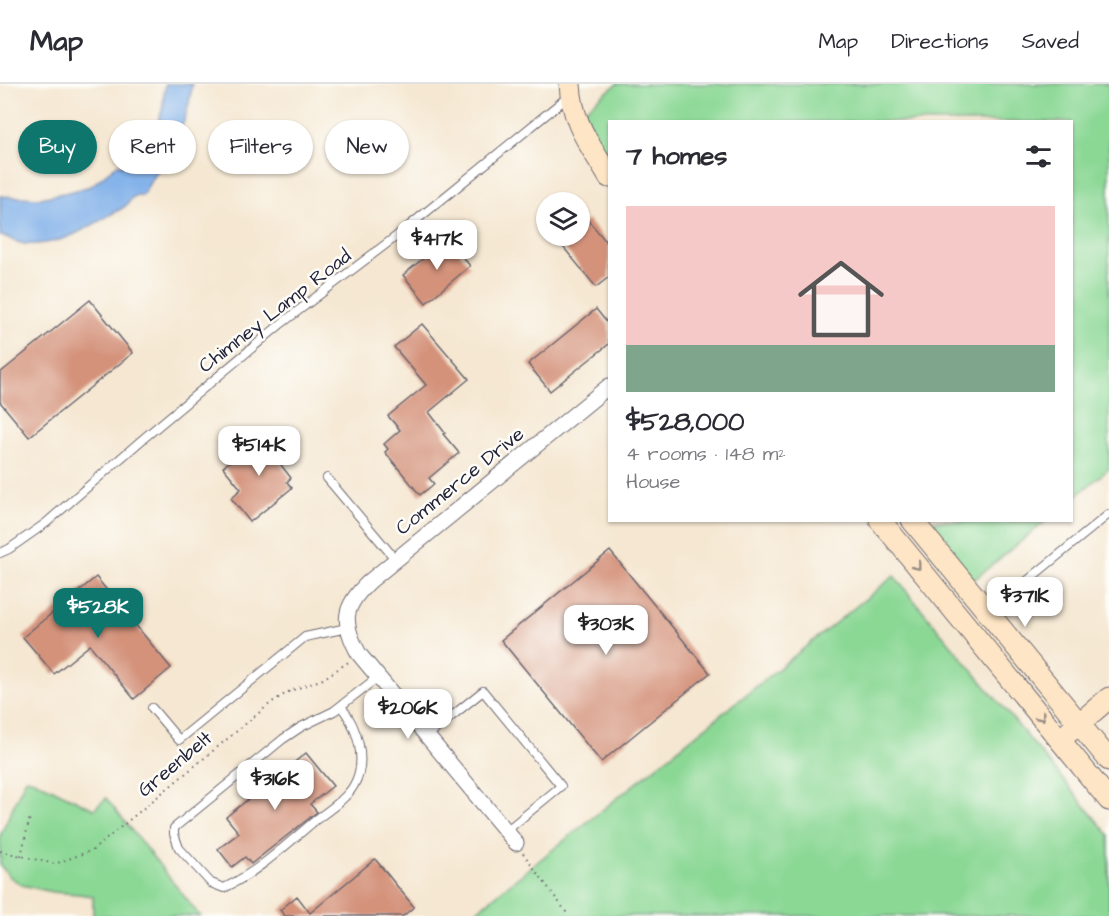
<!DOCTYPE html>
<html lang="en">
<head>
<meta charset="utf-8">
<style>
	body { margin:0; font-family:"Architects Daughter",sans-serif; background:#f2f2f3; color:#2b2b33; height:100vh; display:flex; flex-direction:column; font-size:22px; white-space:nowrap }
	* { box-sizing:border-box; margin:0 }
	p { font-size:20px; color:#7c7c81 }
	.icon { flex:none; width:33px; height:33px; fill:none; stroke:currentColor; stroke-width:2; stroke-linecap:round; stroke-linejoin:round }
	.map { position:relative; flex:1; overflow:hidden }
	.details { position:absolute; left:608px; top:36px; width:465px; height:402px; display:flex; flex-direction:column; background:#fff; border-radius:0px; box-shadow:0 2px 4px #0004 }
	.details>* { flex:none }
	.top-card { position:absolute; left:18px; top:36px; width:500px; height:54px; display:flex; gap:12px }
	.buttons { position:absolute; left:536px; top:108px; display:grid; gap:12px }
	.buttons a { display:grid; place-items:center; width:54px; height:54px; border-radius:50%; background:#fff; box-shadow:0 2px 4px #0004; font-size:30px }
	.price { position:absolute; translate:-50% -51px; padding:0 14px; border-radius:12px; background:#fff; color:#222; font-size:20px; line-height:39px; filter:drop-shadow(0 2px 3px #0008) }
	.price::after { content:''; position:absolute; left:50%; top:36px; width:18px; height:14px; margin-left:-9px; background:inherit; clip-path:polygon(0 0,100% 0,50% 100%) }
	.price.current { background:#0f766e; color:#fff }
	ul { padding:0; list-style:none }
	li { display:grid; align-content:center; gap:12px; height:318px; padding:0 18px }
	li span { display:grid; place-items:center; height:186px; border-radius:0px; color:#555 }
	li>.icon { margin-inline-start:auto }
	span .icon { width:108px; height:108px; fill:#fffc; stroke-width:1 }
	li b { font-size:26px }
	h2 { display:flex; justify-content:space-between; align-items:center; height:72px; padding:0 18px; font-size:26px }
	.chip { padding:0 21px; border-radius:27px; background:#fff; box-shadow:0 2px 4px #0004; font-size:21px; line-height:54px }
	.chip.current { background:#0f766e; color:#fff }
	header { display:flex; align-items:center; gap:36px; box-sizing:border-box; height:84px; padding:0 30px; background:#fff; border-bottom:2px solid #e1e1e2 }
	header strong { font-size:28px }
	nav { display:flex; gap:33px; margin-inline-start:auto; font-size:21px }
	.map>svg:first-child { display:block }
	.green { fill:#8bd895; stroke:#567d68; stroke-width:1.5 }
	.water { fill:#7eafe9; stroke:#506892; stroke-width:1.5 }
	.building { fill:#d4927a }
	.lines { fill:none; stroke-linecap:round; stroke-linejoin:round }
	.lane-casing { stroke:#6c6770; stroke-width:10 }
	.street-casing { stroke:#6c6770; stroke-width:17 }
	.secondary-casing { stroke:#6c6770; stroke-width:23 }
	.path { stroke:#6c6770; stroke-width:2; stroke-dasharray:1.5 4.5; stroke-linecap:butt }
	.lane { stroke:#fff; stroke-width:8 }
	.street { stroke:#fff; stroke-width:15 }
	.secondary { stroke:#fee5c5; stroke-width:21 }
	.oneway { stroke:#9b8d87 }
	.labels { text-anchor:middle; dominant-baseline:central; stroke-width:5; stroke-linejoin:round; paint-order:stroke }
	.street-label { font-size:20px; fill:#22223b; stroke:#fdfcf7 }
</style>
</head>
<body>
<header>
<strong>Map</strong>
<nav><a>Map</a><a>Directions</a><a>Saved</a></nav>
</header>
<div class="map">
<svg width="1109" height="832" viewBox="0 0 1109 832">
	<rect width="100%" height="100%" fill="#fdfcf7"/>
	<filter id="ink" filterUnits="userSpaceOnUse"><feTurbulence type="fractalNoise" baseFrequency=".0167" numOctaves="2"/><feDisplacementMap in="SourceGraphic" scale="12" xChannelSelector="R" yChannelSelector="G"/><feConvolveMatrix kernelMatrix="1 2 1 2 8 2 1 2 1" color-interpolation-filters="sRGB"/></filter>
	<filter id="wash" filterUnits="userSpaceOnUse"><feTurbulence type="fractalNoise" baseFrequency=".008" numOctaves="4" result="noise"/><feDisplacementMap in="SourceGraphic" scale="24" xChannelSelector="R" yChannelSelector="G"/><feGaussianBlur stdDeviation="1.35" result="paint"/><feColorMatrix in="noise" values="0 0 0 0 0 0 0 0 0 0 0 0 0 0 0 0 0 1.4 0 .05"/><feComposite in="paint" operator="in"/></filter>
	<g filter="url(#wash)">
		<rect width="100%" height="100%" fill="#f5e7d1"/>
		<path class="green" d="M617 0H1109V385L1071 416V38H609V71L594 52 583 27Z
			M920 437H1046L970 499Z
			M894 492 1109 751V832H470Z
			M26 694 34 696 94 725 106 714 200 832H93V812L78 810 52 808 22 801 10 793 0 781V752Z"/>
		<path class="water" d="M165 0H192C189 29 180 51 166 76 162 83 156 88 152 95 148 101 146 106 142 112 138 111 137 111 133 113 129 116 129 120 124 123 108 132 92 142 75 150 61 157 33 164 17 158 9 156 10 152 0 152V112L40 114 73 107 91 102 117 81H122C136 68 153 51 160 33 164 23 164 10 165 0Z"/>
		<g id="blocks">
			<path class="building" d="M588 136 609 161V193L596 203 560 159 569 152H579V143Z
				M448 154 470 182 426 219 403 191Z
				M90 216 133 269 29 353 0 318V289Z
				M596 225 609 241V260L550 307 528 280Z
				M422 240 469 295 429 328 445 349 443 350 459 369 429 394 434 400 420 411 385 368 388 365 384 360 400 346 388 332 426 301 394 263Z
				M266 348 284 370 281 372 285 377 281 381 291 394 287 398 292 404 250 438 231 414 241 405 223 383Z
				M610 467 710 589 601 678 501 556Z
				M96 493 171 584 134 615 90 561 54 590 23 553Z
				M306 669 333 702 310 720 317 728 251 780 245 773 232 783 218 765 239 749 226 733Z
				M375 775 414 823 403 832H285L280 826 297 812 310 829Z"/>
		</g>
	</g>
	<g filter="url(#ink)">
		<use href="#blocks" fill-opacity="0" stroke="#6c6770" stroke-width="1.5"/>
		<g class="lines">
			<g class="lane-casing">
				<path id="lane" d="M327 394 396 476
					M0 469 9 465 46 439 144 354 282 239 398 151 569 12
					M989 528 1109 430
					M341 622C357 643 368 676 354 701 347 714 329 726 317 735 287 760 259 787 224 804L211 799 179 764 174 750V744L283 655 301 643 334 627 378 593
					M152 624 179 656 305 553 347 544
					M427 652 483 607 561 702 506 747"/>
			</g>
			<g class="street-casing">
				<path id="street" d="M516 759 359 570C341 538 343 522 370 497L609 302"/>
			</g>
			<g class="secondary-casing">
				<path id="secondary" d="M570 0C572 40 590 60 609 93
					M880 436 1109 716
					M912 436 1109 676
					M1069 648 1109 614"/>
			</g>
			<path class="path" d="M0 767 55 780 93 766 272 618 290 607 323 595 350 577
				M523 769 569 832
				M21 772 30 733"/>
			<use href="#lane" class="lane"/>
			<use href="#street" class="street"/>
			<use href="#secondary" class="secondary"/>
		</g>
		<defs><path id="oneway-chevron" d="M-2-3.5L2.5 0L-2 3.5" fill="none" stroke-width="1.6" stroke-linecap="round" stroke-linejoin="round" transform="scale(1.5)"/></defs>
		<g class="oneway">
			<use href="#oneway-chevron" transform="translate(917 482) rotate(51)"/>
			<use href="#oneway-chevron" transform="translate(1041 633) rotate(51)"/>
		</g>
	</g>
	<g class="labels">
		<g class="street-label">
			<text transform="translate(275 227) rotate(-38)">Chimney Lamp Road</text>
			<text transform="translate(460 397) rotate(-39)">Commerce Drive</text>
			<text transform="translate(175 680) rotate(-40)">Greenbelt</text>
		</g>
	</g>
</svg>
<div class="buttons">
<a><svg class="icon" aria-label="layers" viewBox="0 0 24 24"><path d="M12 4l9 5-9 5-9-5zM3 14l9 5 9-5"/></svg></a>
</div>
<b class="price" style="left:437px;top:187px">$417K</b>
<b class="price" style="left:259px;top:393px">$514K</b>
<b class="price" style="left:1025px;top:544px">$371K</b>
<b class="price current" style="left:98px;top:555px">$528K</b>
<b class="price" style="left:606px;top:572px">$303K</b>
<b class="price" style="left:408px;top:656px">$206K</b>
<b class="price" style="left:275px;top:727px">$316K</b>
<div class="top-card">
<a class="chip current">Buy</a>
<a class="chip">Rent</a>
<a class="chip">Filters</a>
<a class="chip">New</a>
</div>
<section class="details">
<h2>7 homes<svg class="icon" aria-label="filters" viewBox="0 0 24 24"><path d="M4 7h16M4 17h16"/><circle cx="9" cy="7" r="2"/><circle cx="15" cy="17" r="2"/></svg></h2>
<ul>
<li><span style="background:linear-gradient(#f6c9c9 75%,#7fa58c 0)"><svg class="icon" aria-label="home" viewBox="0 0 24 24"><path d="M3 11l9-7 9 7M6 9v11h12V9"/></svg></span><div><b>$528,000</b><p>4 rooms · 148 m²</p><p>House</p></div></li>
</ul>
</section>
</div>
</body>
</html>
